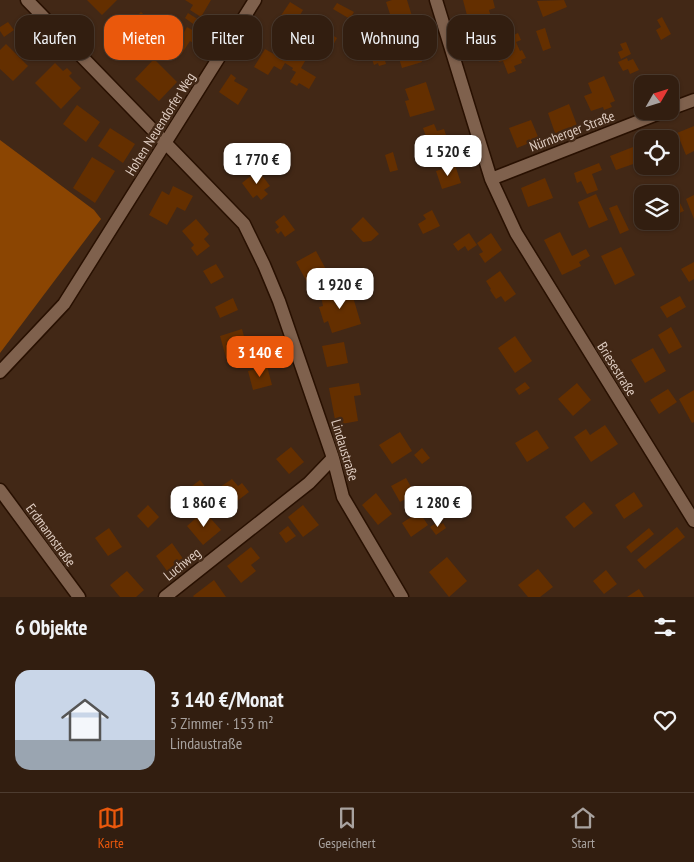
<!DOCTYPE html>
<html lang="de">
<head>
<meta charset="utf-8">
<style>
	body { margin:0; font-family:"PT Sans Narrow",sans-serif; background:#3a2719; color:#f1f3f6; height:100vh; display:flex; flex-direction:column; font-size:19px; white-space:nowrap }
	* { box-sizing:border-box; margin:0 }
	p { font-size:16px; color:#a8a29f }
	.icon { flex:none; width:28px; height:28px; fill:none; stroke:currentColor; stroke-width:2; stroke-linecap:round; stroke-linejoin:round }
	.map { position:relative; height:597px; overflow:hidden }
	.side { display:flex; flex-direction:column; background:#321e10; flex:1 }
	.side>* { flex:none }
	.guide { position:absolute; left:15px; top:15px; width:665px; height:45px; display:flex; gap:10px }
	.needle { width:32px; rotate:51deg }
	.tools { position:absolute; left:634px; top:75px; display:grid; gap:10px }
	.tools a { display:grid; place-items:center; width:45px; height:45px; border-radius:10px; background:#321e10; box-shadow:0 1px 4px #0004,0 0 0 1px #4d3c30; font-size:25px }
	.price { position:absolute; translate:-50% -42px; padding:0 11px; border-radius:10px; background:#fff; color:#222; font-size:16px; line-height:32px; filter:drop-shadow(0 1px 2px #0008) }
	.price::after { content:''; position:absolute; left:50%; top:30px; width:15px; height:11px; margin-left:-8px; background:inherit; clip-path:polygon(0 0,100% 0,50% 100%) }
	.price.active { background:#ea580c; color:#fff }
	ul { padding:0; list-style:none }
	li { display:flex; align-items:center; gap:15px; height:125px; padding:0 15px }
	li+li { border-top:1px solid #4d3c30 }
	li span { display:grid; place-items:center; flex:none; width:140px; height:100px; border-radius:15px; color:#555 }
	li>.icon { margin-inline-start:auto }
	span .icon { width:60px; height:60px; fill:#fffc; stroke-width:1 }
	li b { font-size:21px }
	h2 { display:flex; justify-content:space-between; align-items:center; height:60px; padding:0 15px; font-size:21px }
	.pill { padding:0 18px; border-radius:15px; background:#321e10; box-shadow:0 1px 4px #0004,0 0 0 1px #4d3c30; font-size:18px; line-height:45px }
	.pill.active { background:#ea580c; color:#fff }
	.dock { display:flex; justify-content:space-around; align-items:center; height:70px; border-top:1px solid #4d3c30; background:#321e10; font-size:14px; color:#a8a29f }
	.dock a { display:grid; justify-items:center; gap:2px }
	.dock .active { color:#ea580c }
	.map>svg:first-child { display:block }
	.forest { fill:#8b4502 }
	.building { fill:#642f00 }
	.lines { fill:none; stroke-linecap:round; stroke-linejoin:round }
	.street-casing { stroke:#281001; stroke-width:15 }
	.street { stroke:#7f614d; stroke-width:12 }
	.labels { text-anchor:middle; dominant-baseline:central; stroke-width:5; stroke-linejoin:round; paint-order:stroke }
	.street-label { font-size:14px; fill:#dfcdc2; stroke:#422816 }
</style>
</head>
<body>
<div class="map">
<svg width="694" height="597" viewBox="0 0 694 597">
	<rect width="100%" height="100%" fill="#422816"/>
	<path class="forest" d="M0 140 94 210 101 219 0 353Z"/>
	<path class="building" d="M87 0H117L102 15Z
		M185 0H211L201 17 190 10 193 5Z
		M392 0H407L412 16 393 23 386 2Z
		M463 0H493L495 8 489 10 491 17 469 23Z
		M564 0 567 7 543 17 537 1Z
		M290 2 303 10 300 15 305 19 292 38 274 26Z
		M337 3 354 12 350 19 333 9Z
		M141 12 149 19 141 28 136 24 142 16 139 14Z
		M188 13 199 20 196 26 185 18Z
		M662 17 671 34 661 40 656 30 661 27 657 20Z
		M8 22 14 30 4 37 0 31V27Z
		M492 24 497 35 491 37 490 34 484 37 481 29Z
		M187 27 201 35 195 44 190 41 181 55 163 44 172 29 182 36Z
		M320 27 337 38 332 47 314 35Z
		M545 28 551 48 543 51 536 31Z
		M115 31 134 49 129 55 121 48 117 52 106 41Z
		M518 33 521 40 516 42 520 51 522 50 526 58 521 60 522 63 514 66 516 71 508 74 503 61 499 62 496 55 500 53 498 48 502 47 500 41Z
		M286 36 301 45 295 54 280 45Z
		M416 42 422 62 402 68 396 48Z
		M626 42 631 54 621 59 618 52 623 50 620 44Z
		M6 44 28 66 13 81 0 69V50Z
		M265 49 279 57 284 49 305 61 301 68 316 77 309 89 299 83 297 86 290 82 296 72 292 70 293 68 285 63 281 70 274 66 268 75 254 67Z
		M382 50 386 64 379 66 378 63 374 65 371 56 376 55 375 52Z
		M627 58 628 61 633 59 639 70 630 74 628 69 623 71 618 62Z
		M154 59 177 82 159 101 135 79Z
		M55 63 63 71 67 68 72 73 69 76 81 88 61 109 35 83Z
		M231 74 236 78 234 81 248 89 238 105 219 92Z
		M604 76 615 101 610 103 612 107 604 110 603 107 591 111 584 96 592 93 588 83Z
		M426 82 435 110 410 117 405 101 409 100 405 89Z
		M569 104 578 128 556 136 548 113Z
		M77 105 100 122 86 142 63 124Z
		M531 120 539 139 517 148 509 128Z
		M434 124 437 131 444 129 450 147 429 154 430 156 422 159 418 145 428 142 423 128Z
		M694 126V151L686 155 677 133Z
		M110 128 135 144 123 163 98 146Z
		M633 147 639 162 616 170 610 156Z
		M393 152 398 170 390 172 385 155Z
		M92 157 115 171 95 203 73 188Z
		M253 159 257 163 244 175 240 170Z
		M599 163 602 170 592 174 598 190 587 194 581 181 577 183 574 173Z
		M455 165 461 183 442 189 436 171Z
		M651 166H672L659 172 657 167 652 169Z
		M258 170 270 186 264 190 268 194 261 200 257 195 253 198 242 183Z
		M545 178 553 198 528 207 521 188Z
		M173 186 193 196 185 211 177 207 167 225 149 215 162 191 169 195Z
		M596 194 608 220 589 228 578 202Z
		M694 195V219L686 199Z
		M678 199 684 211 670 217V202Z
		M617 205 629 230 620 234 609 208Z
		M432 210 440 226 423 234 418 224 426 219 423 215Z
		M284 215 295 230 285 237 281 231 278 234 275 230 279 227 275 222Z
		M363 217 379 234 371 241 363 242 351 229Z
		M196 219 209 234 204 239 210 246 197 256 191 248 194 245 182 231Z
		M560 232 572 256 586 249 590 256 579 262 581 266 562 275 544 240Z
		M469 233 477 245 468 251 465 246 458 251 453 244Z
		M491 233 502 250 485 263 479 254 483 252 477 243Z
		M621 247 635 275 615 285 601 256Z
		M316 251 328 273 308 284 296 262Z
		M694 262V279L689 282 681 269Z
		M216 264 224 277 211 284 203 271Z
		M500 271 516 294 505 302 501 296 496 299 490 290 491 289 486 281Z
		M370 278 373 289 362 292 360 284 366 283 365 279Z
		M350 287 361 324 332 333 328 321 324 323 319 307 323 306 321 296Z
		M680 296 686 307 667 318 660 307Z
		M233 298 238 310 220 318 215 307Z
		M671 327 682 347 669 354 658 335Z
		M242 329 249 355 227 361 220 336Z
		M515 336 532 361 515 373 498 348Z
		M344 342 348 363 327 367 322 346Z
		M653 348 666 371 645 383 631 360Z
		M267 366 272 385 253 390 248 371Z
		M525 382 530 388 519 395 515 389Z
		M359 383 361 395 354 396 358 421 336 425 329 388Z
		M577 383 591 400 573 416 558 399Z
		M668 389 677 402 659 414 650 400Z
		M694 390V422L692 423 679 399Z
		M605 425 618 444 591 462 574 437 586 429 590 435Z
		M537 430 549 448 527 462 515 443Z
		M400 432 412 451 392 464 379 445Z
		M291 447 304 462 289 474 276 459Z
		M422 448 430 458 422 464 414 455Z
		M406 478 415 494 400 502 391 486Z
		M232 479 238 486 242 483 249 492 216 517 192 486 200 480 215 499 224 492 220 487Z
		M634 492 643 506 624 519 615 505Z
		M376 493 392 514 378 525 362 505Z
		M584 502 593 513 574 528 565 517Z
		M148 505 159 517 148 528 137 516Z
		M303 505 319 525 303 537 288 517Z
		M204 511 221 530 203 545 187 526Z
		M419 512 428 525 411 537 402 523Z
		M439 521 441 524 443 523 446 528 436 535 430 527Z
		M288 526 296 536 286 543 279 533Z
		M677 527 685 537 645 569 637 560Z
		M109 528 122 547 108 556 95 538Z
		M649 528 654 534 631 553 626 547Z
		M172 543 186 563 170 575 156 556Z
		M251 547 260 558 251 565 256 571 241 583 227 566Z
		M447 557 467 581 449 597 429 572Z
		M538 569 553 587 540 597H528L518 585Z
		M606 570 617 584 604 594 593 581Z
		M127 571 144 590 136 597H120L110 585Z
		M214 580 226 597H194L193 596Z
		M639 589 644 597H627Z"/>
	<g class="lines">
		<g class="street-casing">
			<path id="street" d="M27 0 244 224 264 265 279 301 333 458 343 497 402 597
				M436 0 491 179 516 233 694 521
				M670 109 694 100
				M491 179 665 111
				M0 372 64 304 255 0
				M0 490 79 597
				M165 597 309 483 333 458"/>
		</g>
		<use href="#street" class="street"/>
	</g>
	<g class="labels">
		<g class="street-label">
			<text transform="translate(160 124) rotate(-58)">Hohen Neuendorfer Weg</text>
			<text transform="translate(572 131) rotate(-21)">Nürnberger Straße</text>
			<text transform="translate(617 369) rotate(58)">Briesestraße</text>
			<text transform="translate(345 450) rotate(73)">Lindaustraße</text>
			<text transform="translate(51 535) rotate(54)">Erdmannstraße</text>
			<text transform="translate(182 564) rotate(-39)">Luchweg</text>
		</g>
	</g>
</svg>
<div class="tools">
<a><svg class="needle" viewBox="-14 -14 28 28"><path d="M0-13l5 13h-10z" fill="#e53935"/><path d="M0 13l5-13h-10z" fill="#a8a29f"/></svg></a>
<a><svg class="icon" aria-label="locate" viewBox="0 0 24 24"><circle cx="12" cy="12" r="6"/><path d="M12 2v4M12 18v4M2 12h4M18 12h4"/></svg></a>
<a><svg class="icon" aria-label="layers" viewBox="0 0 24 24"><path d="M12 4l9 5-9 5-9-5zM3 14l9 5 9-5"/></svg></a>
</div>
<b class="price" style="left:448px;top:177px">1 520 €</b>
<b class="price" style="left:257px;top:185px">1 770 €</b>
<b class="price" style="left:340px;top:310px">1 920 €</b>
<b class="price active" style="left:260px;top:378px">3 140 €</b>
<b class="price" style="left:204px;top:528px">1 860 €</b>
<b class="price" style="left:438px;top:528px">1 280 €</b>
<div class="guide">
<a class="pill">Kaufen</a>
<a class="pill active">Mieten</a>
<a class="pill">Filter</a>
<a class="pill">Neu</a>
<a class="pill">Wohnung</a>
<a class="pill">Haus</a>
</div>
</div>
<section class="side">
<h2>6 Objekte<svg class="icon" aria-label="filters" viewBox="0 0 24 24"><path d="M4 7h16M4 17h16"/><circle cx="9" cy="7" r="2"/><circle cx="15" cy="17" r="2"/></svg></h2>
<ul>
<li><span style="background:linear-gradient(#c9d6e8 70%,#9aa5b1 0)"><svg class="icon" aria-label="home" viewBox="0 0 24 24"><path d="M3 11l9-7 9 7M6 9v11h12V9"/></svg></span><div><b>3 140 €/Monat</b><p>5 Zimmer · 153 m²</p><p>Lindaustraße</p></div><svg class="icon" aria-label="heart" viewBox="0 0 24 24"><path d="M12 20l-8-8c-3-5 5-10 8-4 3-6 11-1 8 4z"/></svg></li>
</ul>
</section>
<nav class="dock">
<a class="active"><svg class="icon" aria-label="map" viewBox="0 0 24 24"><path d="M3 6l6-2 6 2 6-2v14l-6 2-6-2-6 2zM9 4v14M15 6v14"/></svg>Karte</a>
<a><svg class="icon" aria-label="saved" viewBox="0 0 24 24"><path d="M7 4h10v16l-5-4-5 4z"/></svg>Gespeichert</a>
<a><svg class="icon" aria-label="home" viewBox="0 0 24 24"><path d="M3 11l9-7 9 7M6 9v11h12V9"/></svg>Start</a>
</nav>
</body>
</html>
